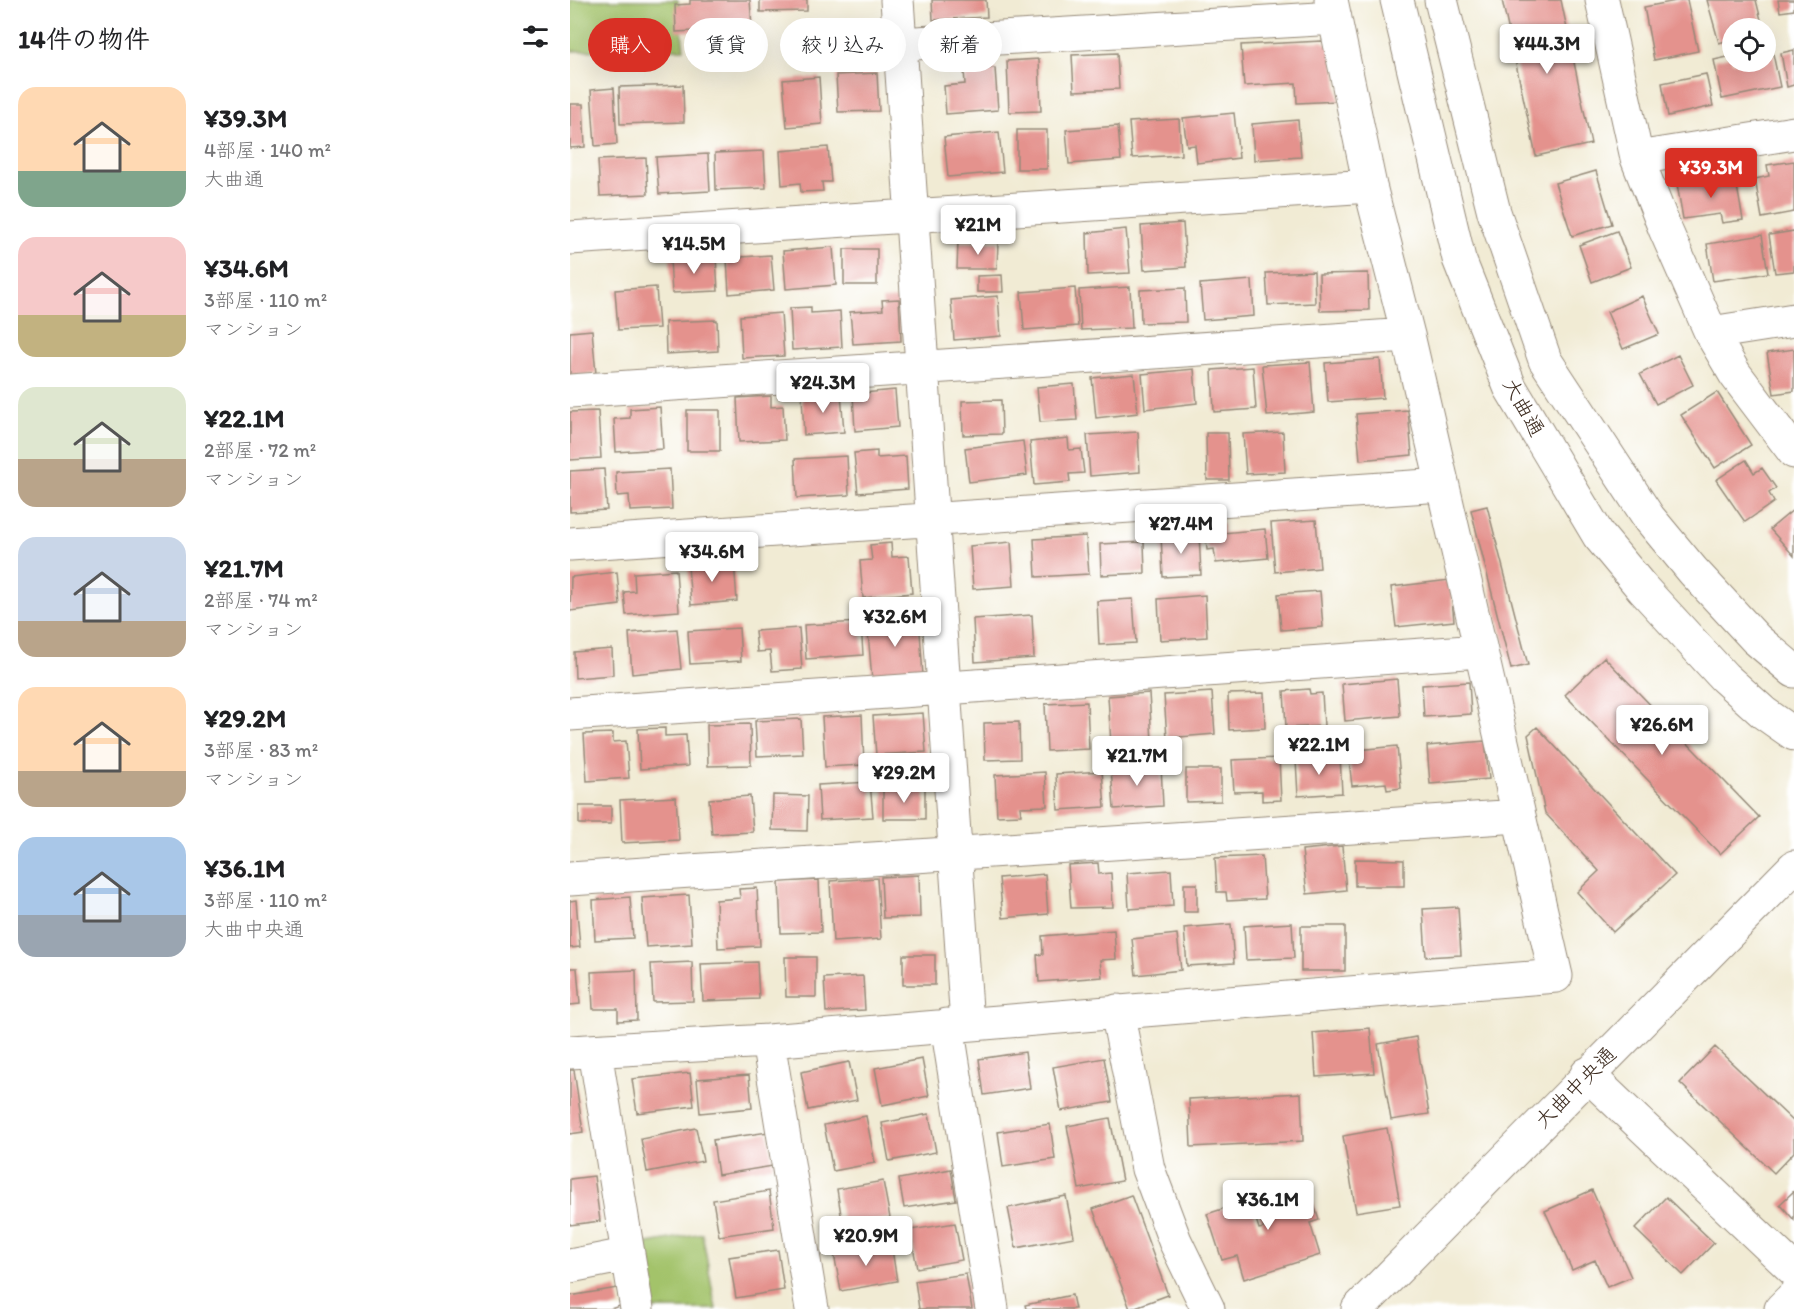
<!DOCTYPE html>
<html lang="ja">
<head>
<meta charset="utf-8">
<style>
	body { margin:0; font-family:Itim,"Klee One",sans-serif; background:#f2f2f2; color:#202124; height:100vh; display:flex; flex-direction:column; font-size:22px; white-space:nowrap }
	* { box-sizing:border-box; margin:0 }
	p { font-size:20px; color:#757577 }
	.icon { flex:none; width:33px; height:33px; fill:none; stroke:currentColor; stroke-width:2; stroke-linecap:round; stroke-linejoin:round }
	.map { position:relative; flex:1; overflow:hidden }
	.drawer { display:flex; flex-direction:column; background:#fff; width:570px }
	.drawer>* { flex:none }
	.top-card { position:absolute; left:18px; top:18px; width:570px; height:54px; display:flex; gap:12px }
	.fabs { position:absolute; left:1152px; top:18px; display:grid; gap:12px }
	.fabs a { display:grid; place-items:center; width:54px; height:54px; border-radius:50%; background:#fff; box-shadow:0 6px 24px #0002; font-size:30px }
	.price { position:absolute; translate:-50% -51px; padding:0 14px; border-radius:6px; background:#fff; color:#222; font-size:20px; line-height:39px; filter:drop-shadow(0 2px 3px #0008) }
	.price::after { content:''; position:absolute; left:50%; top:36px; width:18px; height:14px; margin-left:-9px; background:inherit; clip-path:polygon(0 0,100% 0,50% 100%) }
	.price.selected { background:#d93025; color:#fff }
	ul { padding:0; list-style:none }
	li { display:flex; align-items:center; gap:18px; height:150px; padding:0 18px }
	li span { display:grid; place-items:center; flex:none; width:168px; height:120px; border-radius:18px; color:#555 }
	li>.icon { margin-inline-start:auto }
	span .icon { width:72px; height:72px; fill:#fffc; stroke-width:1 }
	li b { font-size:26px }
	h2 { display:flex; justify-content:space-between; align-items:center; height:72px; padding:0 18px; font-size:26px }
	.pill { padding:0 21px; border-radius:27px; background:#fff; box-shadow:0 6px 24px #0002; font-size:21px; line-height:54px }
	.pill.selected { background:#d93025; color:#fff }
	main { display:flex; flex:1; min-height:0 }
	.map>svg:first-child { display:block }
	.green { fill:#a3c36b; stroke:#6f7644; stroke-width:1.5 }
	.building { fill:#e4928d }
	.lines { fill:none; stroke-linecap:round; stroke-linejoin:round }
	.minor-casing { stroke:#968a79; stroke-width:35 }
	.major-casing { stroke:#968a79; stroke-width:35 }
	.minor { stroke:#fff; stroke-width:33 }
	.major { stroke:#fff; stroke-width:33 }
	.labels { text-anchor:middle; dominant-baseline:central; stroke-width:4.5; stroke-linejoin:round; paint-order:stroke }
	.street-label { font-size:21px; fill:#3b2a1e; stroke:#fff }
</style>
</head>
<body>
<main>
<section class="drawer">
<h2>14件の物件<svg class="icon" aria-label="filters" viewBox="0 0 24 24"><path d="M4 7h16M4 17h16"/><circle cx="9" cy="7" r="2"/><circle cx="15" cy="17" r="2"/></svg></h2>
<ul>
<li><span style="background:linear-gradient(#ffd9b3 70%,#7fa58c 0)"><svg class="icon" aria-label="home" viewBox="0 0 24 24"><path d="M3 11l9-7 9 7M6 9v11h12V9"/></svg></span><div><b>¥39.3M</b><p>4部屋 · 140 m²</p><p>大曲通</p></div></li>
<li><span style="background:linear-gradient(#f6c9c9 65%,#c2b280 0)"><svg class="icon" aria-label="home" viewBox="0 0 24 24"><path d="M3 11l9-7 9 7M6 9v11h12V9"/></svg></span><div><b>¥34.6M</b><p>3部屋 · 110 m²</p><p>マンション</p></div></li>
<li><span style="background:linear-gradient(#dfe7d0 60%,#b9a48a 0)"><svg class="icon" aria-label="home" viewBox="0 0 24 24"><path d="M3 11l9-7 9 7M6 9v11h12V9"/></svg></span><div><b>¥22.1M</b><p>2部屋 · 72 m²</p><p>マンション</p></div></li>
<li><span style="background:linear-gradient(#c9d6e8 70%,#b9a48a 0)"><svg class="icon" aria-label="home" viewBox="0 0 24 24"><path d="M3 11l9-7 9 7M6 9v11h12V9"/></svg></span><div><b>¥21.7M</b><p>2部屋 · 74 m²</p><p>マンション</p></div></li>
<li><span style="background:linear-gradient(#ffd9b3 70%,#b9a48a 0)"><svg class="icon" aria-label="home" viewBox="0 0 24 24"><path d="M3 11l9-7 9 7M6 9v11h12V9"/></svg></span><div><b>¥29.2M</b><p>3部屋 · 83 m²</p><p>マンション</p></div></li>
<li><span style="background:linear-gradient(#a9c7e8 65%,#9aa5b1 0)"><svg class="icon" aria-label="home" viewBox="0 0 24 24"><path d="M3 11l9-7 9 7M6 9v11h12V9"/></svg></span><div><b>¥36.1M</b><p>3部屋 · 110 m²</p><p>大曲中央通</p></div></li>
</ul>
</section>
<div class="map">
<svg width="1224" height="1309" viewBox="0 0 1224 1309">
	<rect width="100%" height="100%" fill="#fff"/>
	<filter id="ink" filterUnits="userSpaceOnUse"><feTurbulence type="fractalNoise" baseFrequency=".0167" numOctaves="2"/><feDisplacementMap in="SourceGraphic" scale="12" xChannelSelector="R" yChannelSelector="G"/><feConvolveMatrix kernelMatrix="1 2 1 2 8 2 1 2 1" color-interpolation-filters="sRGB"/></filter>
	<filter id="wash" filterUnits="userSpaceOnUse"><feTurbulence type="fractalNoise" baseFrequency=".008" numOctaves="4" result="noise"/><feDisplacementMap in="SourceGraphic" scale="24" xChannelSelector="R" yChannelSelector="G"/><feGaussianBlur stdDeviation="1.35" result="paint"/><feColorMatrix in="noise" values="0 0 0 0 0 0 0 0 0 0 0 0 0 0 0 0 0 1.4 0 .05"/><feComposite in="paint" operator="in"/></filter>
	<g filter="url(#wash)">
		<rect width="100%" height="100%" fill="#f1ebd4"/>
		<path class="green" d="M0 0H108L114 49 0 51Z
			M132 1233 146 1309H78L67 1245Z"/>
		<g id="blocks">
			<path class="building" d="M120 0H180L182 28 106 32 105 5 120 4Z
				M190 0H237V11L190 12Z
				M362 0H416L417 17 363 20Z
				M932 0H991L1021 144 966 156Z
				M1111 0H1117L1128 51 1084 60 1074 7Z
				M1137 0H1186L1193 28H1162V39L1149 43Z
				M1208 0H1224V10L1210 12Z
				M752 41 762 47 769 101 727 103 726 83 674 86 671 45Z
				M1202 49 1210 87 1152 99 1144 60 1162 56V62H1196V50Z
				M1224 50V85L1217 87 1211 53Z
				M547 53 549 89 504 91 502 55Z
				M469 59 471 111 439 112 437 61Z
				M425 68 428 110 376 114 374 86 395 84 394 70Z
				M307 73 309 111 268 112 266 75Z
				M1136 74 1143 106 1098 116 1092 83Z
				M249 77 252 124 217 127 213 80Z
				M113 85 114 122 50 124 49 87Z
				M44 88 47 144 25 146 21 90Z
				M0 104H13L15 147 0 148Z
				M664 113 669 158 627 163 625 145 617 146 613 118Z
				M609 119 611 155 562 158 559 122Z
				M728 120 731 157 684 160 682 124Z
				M548 126 551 160 499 164 496 130Z
				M447 130H477V169H447Z
				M429 132 433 172 378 177 374 137Z
				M258 147 261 182H252L253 191 231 192 230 183 212 185 210 151Z
				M194 151 196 188 146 190 145 153Z
				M138 154 140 191 89 194 86 157Z
				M76 158 78 194 30 196 28 160Z
				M1224 161V212L1192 218 1185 179 1199 176 1197 165Z
				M1026 171 1042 224 1002 236 985 183Z
				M1165 175 1173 220 1152 223 1150 214 1113 219 1107 184Z
				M613 223 616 267 574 270 571 226Z
				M556 229 560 273 518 275 517 233Z
				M1047 231 1061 267 1022 282 1009 245Z
				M1224 231V271L1205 273 1199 235Z
				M1192 235 1198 273 1143 281 1137 244Z
				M388 242H428L427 269H387Z
				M263 247 266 285 216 289 213 251Z
				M274 249H307V285H274Z
				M201 255 204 290 159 294 157 258Z
				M146 257 148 291 102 293 100 259Z
				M744 271 745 303 698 305 696 273Z
				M798 273 799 310 750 311 749 274Z
				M432 275 433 292H407V276Z
				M682 280 684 316 633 320 630 284Z
				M86 287 89 328 48 330 45 290Z
				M560 287 562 328 511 330 509 290Z
				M505 288 508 326 454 330 451 292Z
				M615 288 616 322 571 323 570 290Z
				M428 296 431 336 384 340 381 300Z
				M1072 296 1089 334 1053 349 1037 312Z
				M329 299 331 341 283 344 280 312 313 310 312 300Z
				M241 307V313L270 311 272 347 222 350 220 308Z
				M211 313 214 356 172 358 170 316Z
				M147 320 148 351 96 354 95 322Z
				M22 330 26 374 0 376V332Z
				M1224 349V391L1204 394 1197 353Z
				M1108 355 1123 385 1086 404 1070 374Z
				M810 359 813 398 758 402 755 363Z
				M740 362 744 412 697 416 692 365Z
				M683 367 686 409 644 412 642 370Z
				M624 369 627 403 575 409 572 374Z
				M564 374 568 413 526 418 522 378Z
				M504 384 507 420 470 422 467 387Z
				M325 390 328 427 285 431 283 394Z
				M1147 392 1181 445 1145 468 1111 415Z
				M271 394 274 432 234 435 232 396Z
				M201 396V407L213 406 215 440 169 442 167 398Z
				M431 400 432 434 393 435 392 401Z
				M90 407 93 449 46 452 44 419 60 418V409Z
				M117 410H150V451H117Z
				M838 410 842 455 790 460 786 414Z
				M28 411 31 458 0 460V412Z
				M568 432 570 472 520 476 517 435Z
				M713 432 715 472 676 474 673 434Z
				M636 433H658L659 480H637Z
				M498 438 499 450 511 449 514 473 499 474 500 482 464 485 460 442Z
				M453 441 457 475 399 482 395 448Z
				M307 451V458L336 456 338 489 288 493 284 453Z
				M277 456 279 495 227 498 225 459Z
				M1176 460 1184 473 1192 468 1206 488 1199 493 1204 502 1175 522 1146 480Z
				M34 469 37 510 0 512V471Z
				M100 469 102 509 60 511 59 495 47 496 46 472Z
				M917 506 958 665 941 669 901 510Z
				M1224 509V556L1200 529Z
				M746 520 750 568 705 572 701 523Z
				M653 523V533L695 529 698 558 646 563 644 549 637 550 635 525Z
				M629 533 631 575 593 577 591 535Z
				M516 536 519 574 466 577 464 539Z
				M441 542 444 586 403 589 400 546Z
				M574 542 575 573 531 575 530 544Z
				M321 543 322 557 339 556 342 593 293 598 290 561 302 560 300 545Z
				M164 561 167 601 121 605 118 565Z
				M106 570 109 611 56 615 54 592 65 591 64 573Z
				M47 572 50 605 0 611 1 577Z
				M880 580 884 621 826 627 821 587Z
				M750 591 753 627 711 630 708 594Z
				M635 595 637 637 590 640 588 599Z
				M563 599 566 643 529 645 527 601Z
				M462 615 464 658 405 662 403 619Z
				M349 617 353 676 302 680 297 620Z
				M291 622 293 655 236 659 234 625Z
				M169 628 171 661 120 664 118 631Z
				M229 628 232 669 202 671 200 651 187 652 185 631Z
				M107 629 111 669 62 674 59 633Z
				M42 649 43 675 5 678 4 652Z
				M1034 657 1189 817 1150 854 995 695Z
				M827 679 830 716 775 721 772 684Z
				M899 682 901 714 854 717 852 685Z
				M739 689 740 694 752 693 754 726 716 728 714 691Z
				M642 692 645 734 597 738 594 695Z
				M579 693 582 741 541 744 538 696Z
				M694 693 695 728 659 730 658 694Z
				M517 702 519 749 477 751 475 704Z
				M353 713 356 752 306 755 303 716Z
				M292 715 294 765 255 767 252 717Z
				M231 719 233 754 187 756 185 721Z
				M449 722 450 759 415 760 414 723Z
				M180 724 181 765 138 766 137 725Z
				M967 727 1105 875 1043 932 1007 892 1029 871 975 813 958 735Z
				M95 728V736L116 735 118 766 70 769 68 729Z
				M43 733V742L56 741 59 778 17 781 14 734Z
				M915 741 919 779 860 784 857 746Z
				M827 746 831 788 817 790 816 783 782 786 778 751Z
				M770 757 772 793 728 796 726 760Z
				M709 758 711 800 692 801V791L664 792 662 760Z
				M591 766 593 806 544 809 541 769Z
				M616 769H651V801L616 802Z
				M532 771 535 807 488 810 486 774Z
				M475 772 477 806 450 807 451 815 427 816 425 775Z
				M300 782 303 817 250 820 248 785Z
				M355 788V819H313V789Z
				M203 795 238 796 237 831 202 830Z
				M180 796 183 832 142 834 139 799Z
				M106 797 109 840 52 843 50 800Z
				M9 806H41V824H9Z
				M772 846 776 890 737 894 732 850Z
				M692 856 695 899 657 901 656 892H647L645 858Z
				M785 859 834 860V886H785Z
				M528 863 529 874 541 873 543 907 501 908 498 865Z
				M601 870 603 906 559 909 557 873Z
				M475 874 478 914 433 918 429 878Z
				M349 875 350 917 313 918 311 877Z
				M307 878 311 939 263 942 260 881Z
				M249 880 251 932 211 933 209 882Z
				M614 884H627V912H614Z
				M187 888 190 946 148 948 146 900 170 898 169 889Z
				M119 895 122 944 76 947 72 898Z
				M60 897 63 938 25 940 23 900Z
				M6 900 10 947 0 948V901Z
				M888 907 891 955 856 957 853 909Z
				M722 923 724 958 676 960 674 926Z
				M661 924 664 963 617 966 614 928Z
				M731 926H775V971H731Z
				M544 930 546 959 530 960 532 977 469 982 467 955 473 954 472 936Z
				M607 934 611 970 566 975 562 939Z
				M333 955H365V985H333Z
				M215 957H246V997H216Z
				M122 962 123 1001 83 1002 81 964Z
				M187 962 189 999 133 1001 131 964Z
				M0 968H7L10 1004 0 1005Z
				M66 970 67 1020 48 1021V1009H23L21 972Z
				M293 976 295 1010 256 1012 254 978Z
				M800 1028 804 1073 746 1077 743 1033Z
				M846 1037 859 1114 821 1120 808 1044Z
				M1145 1047 1224 1122V1152L1204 1173 1110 1083Z
				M455 1052 460 1088 414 1095 409 1059Z
				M534 1058 542 1102 491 1111 483 1067Z
				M352 1059 359 1096 312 1105 305 1068Z
				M279 1062 287 1100 238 1110 231 1072Z
				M0 1070H4L13 1132 0 1134Z
				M120 1073 124 1106 67 1113 62 1079Z
				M179 1075 182 1108 130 1113 127 1079Z
				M731 1093 733 1141 621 1147 619 1099Z
				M359 1114 366 1152 319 1161 312 1123Z
				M296 1116 305 1163 263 1171 254 1125Z
				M540 1118 552 1181 509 1189 497 1126Z
				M480 1124 485 1159 433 1167 428 1132Z
				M126 1128 133 1161 77 1172 71 1139Z
				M817 1128 830 1205 786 1212 773 1136Z
				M198 1132 203 1166 148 1175 143 1140Z
				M381 1169 386 1200 334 1208 329 1179Z
				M24 1176 30 1221 0 1225V1179Z
				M313 1181 320 1218 273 1227 267 1189Z
				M737 1183 749 1220 740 1223 750 1255 674 1279 667 1256 652 1260 637 1214 680 1200 689 1229 694 1228 685 1199Z
				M1022 1190 1061 1277 1037 1287 1025 1260 1002 1270 975 1211Z
				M199 1191 204 1228 149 1236 143 1200Z
				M1224 1191V1220L1210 1204Z
				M561 1195 598 1295 560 1309 523 1209Z
				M496 1196 504 1237 446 1248 438 1208Z
				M1096 1197 1144 1243 1113 1275 1065 1229Z
				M385 1223 392 1260 347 1268 340 1230Z
				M321 1243 327 1281 271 1291 264 1254Z
				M208 1250 214 1290 166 1298 159 1257Z
				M396 1274 402 1309H349L345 1281Z
				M47 1288 50 1306 40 1309H0V1296Z
				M502 1295 505 1309H456L455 1305Z"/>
		</g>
	</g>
	<g filter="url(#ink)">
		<use href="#blocks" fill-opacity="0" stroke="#968a79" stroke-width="1.5"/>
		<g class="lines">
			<g class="minor-casing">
				<path id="minor" d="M327 0 397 1024
					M827 0 889 259 940 387 1029 536 1073 589 1154 677 1194 713 1224 734
					M871 0 924 212 975 360 1079 518 1123 571 1186 639 1224 671
					M1032 0 1067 158 1095 229 1141 333 1165 374 1224 452
					M329 44 765 18
					M1067 158 1224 133
					M0 238 800 186
					M1141 333 1224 320
					M0 391 838 335
					M0 544 872 485
					M0 714 911 651
					M0 879 949 816
					M547 1011 578 1169 605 1241 638 1309
					M377 1025 422 1309
					M198 1041 242 1309
					M25 1051 67 1309
					M0 1052 198 1041 986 976 838 335 800 186 761 0
					M1017 1074 1224 1270
					M0 1266 56 1255
					M1211 1309 1224 1296"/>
			</g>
			<g class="major-casing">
				<path id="major" d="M788 1309 1224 867"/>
			</g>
			<use href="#minor" class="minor"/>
			<use href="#major" class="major"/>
		</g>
	</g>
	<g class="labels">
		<g class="street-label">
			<text transform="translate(954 407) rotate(61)">大曲通</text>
			<text transform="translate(1005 1087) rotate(-45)">大曲中央通</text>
		</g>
	</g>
</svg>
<div class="fabs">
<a><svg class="icon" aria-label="locate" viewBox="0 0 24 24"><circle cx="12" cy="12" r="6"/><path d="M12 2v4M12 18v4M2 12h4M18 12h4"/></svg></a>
</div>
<b class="price" style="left:977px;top:75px">¥44.3M</b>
<b class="price selected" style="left:1141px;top:199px">¥39.3M</b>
<b class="price" style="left:408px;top:256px">¥21M</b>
<b class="price" style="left:124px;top:275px">¥14.5M</b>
<b class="price" style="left:253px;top:414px">¥24.3M</b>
<b class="price" style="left:611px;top:555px">¥27.4M</b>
<b class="price" style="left:142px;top:583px">¥34.6M</b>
<b class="price" style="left:325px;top:648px">¥32.6M</b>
<b class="price" style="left:1092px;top:756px">¥26.6M</b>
<b class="price" style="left:749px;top:776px">¥22.1M</b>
<b class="price" style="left:567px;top:787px">¥21.7M</b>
<b class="price" style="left:334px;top:804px">¥29.2M</b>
<b class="price" style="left:698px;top:1231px">¥36.1M</b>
<b class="price" style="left:296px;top:1267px">¥20.9M</b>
<div class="top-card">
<a class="pill selected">購入</a>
<a class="pill">賃貸</a>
<a class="pill">絞り込み</a>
<a class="pill">新着</a>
</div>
</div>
</main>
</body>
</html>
